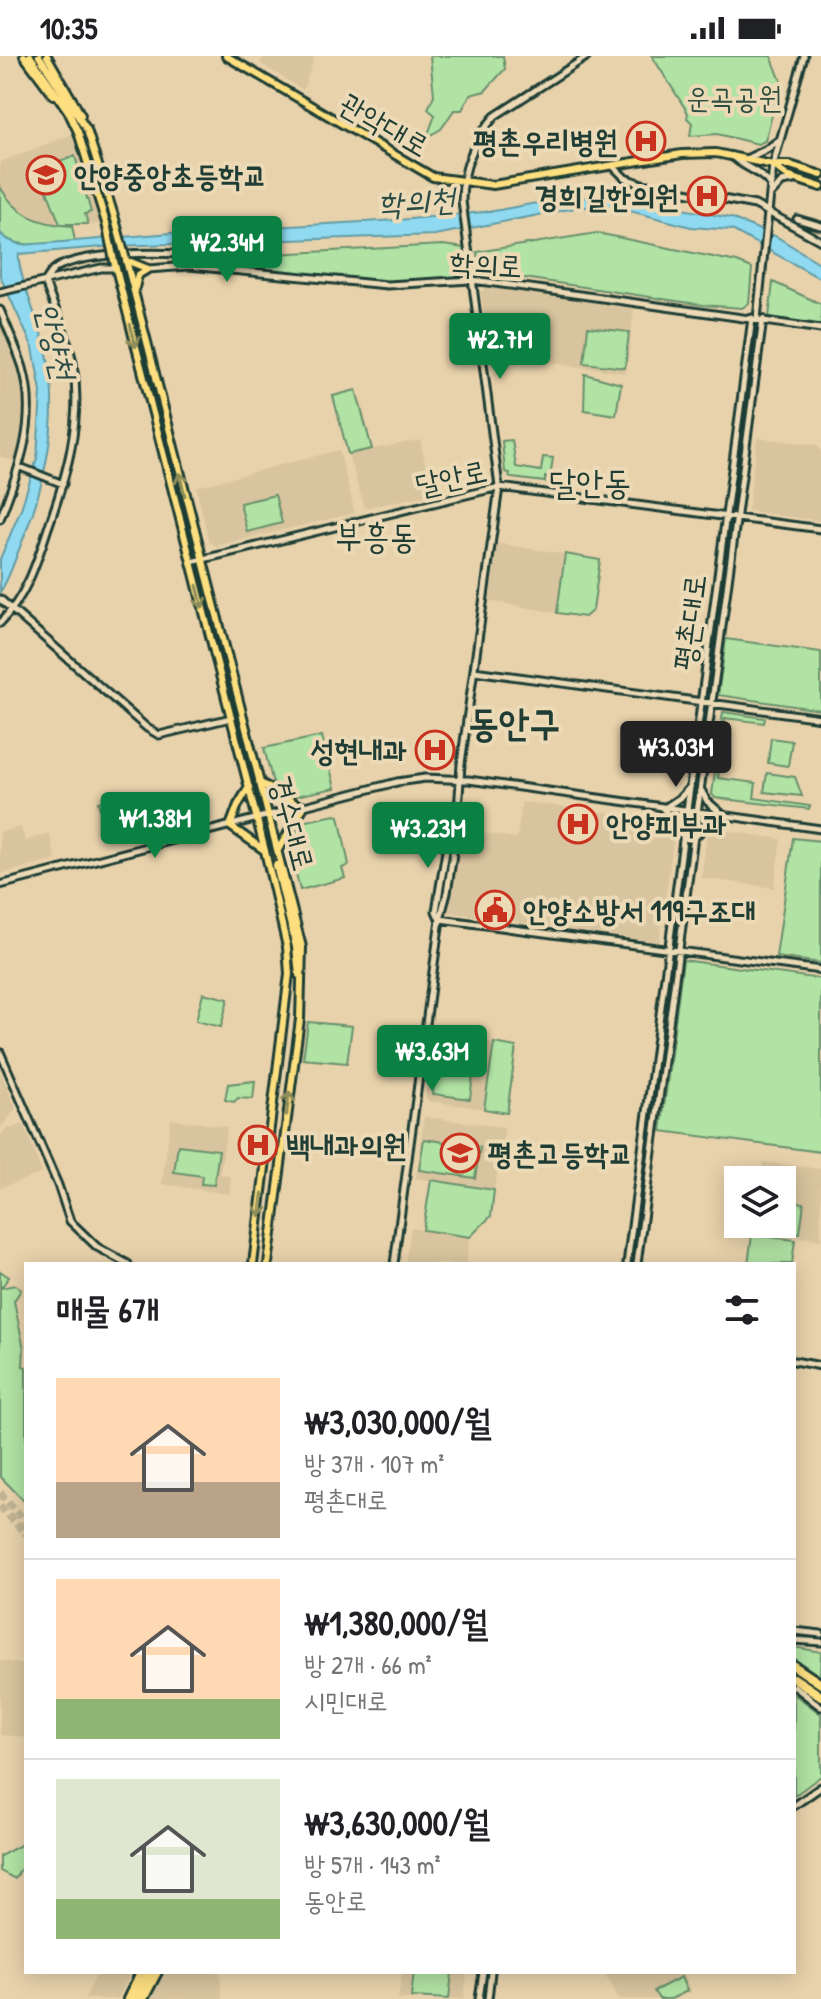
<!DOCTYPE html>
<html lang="ko">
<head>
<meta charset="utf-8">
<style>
	body { margin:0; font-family:"Patrick Hand","Poor Story",sans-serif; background:#f2f2f2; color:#202124; height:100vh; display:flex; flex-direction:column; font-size:30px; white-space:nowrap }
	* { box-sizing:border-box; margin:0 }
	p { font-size:26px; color:#757577 }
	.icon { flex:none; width:44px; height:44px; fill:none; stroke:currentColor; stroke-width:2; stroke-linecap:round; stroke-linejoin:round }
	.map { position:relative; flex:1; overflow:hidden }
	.details { position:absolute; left:24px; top:1206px; width:772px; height:712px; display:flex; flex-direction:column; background:#fff; border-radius:0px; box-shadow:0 4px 20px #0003 }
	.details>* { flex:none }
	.tools { position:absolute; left:724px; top:1110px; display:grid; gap:16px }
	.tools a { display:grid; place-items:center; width:72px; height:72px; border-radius:0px; background:#fff; box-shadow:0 4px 20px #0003; font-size:40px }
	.price { position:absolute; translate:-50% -68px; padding:0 18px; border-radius:8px; background:#0b8043; color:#fff; font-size:26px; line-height:52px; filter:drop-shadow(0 2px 4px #0008) }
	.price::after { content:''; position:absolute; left:50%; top:48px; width:24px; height:18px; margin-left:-12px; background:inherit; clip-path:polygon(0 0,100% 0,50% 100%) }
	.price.active { background:#222; color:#fff }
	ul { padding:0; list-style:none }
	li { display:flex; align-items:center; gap:24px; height:200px; padding:0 32px }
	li+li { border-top:2px solid #e0e0e0 }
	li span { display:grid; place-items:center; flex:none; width:224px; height:160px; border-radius:0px; color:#555 }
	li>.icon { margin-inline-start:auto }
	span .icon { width:96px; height:96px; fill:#fffc; stroke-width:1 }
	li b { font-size:34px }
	h2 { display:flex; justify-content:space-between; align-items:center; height:96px; padding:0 32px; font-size:34px }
	.status { display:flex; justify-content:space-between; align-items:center; height:56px; padding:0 40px; background:#fff; direction:ltr }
	.status svg { height:22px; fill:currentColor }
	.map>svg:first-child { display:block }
	.built { fill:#d8c49e }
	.green { fill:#b1e3a4; stroke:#68906c; stroke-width:2 }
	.water { fill:#8fdaf0; stroke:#629ba5; stroke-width:2 }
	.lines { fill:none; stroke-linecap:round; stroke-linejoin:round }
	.primary-tunnel { stroke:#c0b494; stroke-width:6; stroke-dasharray:6 3; stroke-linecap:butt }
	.highway-tunnel { stroke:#c0b494; stroke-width:8; stroke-dasharray:8 4; stroke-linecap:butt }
	.secondary-casing { stroke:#1f3d34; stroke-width:11 }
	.primary-casing { stroke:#1f3d34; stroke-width:12 }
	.highway-casing { stroke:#1f3d34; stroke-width:14 }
	.secondary { stroke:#ecd9b6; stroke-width:5 }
	.primary { stroke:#fedf80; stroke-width:6 }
	.highway { stroke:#fedf80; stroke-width:8 }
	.primary-bridge-casing { stroke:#1f3d34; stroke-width:12; stroke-linecap:butt }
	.primary-bridge { stroke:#fedf80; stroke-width:6 }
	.oneway { stroke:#8e8e5a }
	.labels { text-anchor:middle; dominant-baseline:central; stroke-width:8; stroke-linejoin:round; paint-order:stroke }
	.park-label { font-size:30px; fill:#2e4e3f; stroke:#ecd9b6 }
	.street-label { font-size:30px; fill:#1f3d34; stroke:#ecd9b6 }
	.poi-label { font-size:30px; font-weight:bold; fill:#1f3d34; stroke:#ecd9b6; text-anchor:start }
	.water-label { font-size:32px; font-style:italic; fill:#2a4d47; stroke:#ecd9b6 }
	.quarter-label { font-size:34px; fill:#1f3d34; stroke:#ecd9b6 }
	.district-label { font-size:38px; font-weight:bold; fill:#1f3d34; stroke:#ecd9b6 }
</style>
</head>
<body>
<div class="status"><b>10:35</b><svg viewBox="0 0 49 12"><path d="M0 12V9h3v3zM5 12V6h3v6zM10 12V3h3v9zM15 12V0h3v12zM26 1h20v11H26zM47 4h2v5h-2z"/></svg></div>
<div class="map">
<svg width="821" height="1943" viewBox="0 0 821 1943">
	<rect width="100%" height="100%" fill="#e8d2ac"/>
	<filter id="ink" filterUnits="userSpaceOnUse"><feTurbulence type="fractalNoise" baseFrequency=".0125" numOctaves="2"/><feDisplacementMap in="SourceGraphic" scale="16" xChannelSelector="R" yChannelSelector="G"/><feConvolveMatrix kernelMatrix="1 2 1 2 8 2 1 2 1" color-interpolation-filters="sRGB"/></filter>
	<g filter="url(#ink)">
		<path class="built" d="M264 0H315L303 34 260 7Z
			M78 76 106 167 72 170 47 168 34 164 9 146 0 131V106Z
			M486 231 634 253 626 317 489 298 481 236Z
			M0 265 19 315 24 350 17 406 0 401Z
			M757 382 817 389 821 395V465L748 455Z
			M420 384 432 438 365 452 348 398Z
			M339 394 355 457 216 490 209 486 196 431Z
			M495 487 565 498 557 557 490 545Z
			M522 746 676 765 659 886 447 856 460 774 517 782Z
			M21 771 25 785 49 777 56 804 0 818V776Z
			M708 772 781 783 774 832 701 822Z
			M432 979 494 987 484 1053 429 1045 425 1041Z
			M0 1015 16 1052 0 1073Z
			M424 1061 505 1071 494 1134 416 1122Z
			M171 1063 227 1071 220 1118 231 1121 229 1138 162 1128Z
			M24 1068 42 1117 0 1132V1080L5 1074Z
			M763 1106 821 1113V1184L753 1175 754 1168H782V1124H761Z
			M411 1172 470 1181 466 1208H405Z
			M0 1604 26 1609V1681L0 1679Z
			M98 1916H131L118 1943H84Z
			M164 1916H220L222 1943H150Z
			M402 1916H467L464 1943H398Z
			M604 1916H681L691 1935 677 1943H619Z"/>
		<path class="green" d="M430 0H503L505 13 485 35 470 39 462 54H454L441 73 427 81 435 59 428 53 434 39Z
			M652 0H771L781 25 765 85 758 88 717 78 690 80 692 67 687 62 688 57Z
			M75 100 91 156 85 158 88 168H60L39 114Z
			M0 131C17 160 39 168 72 170L75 185C52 187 17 196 0 177Z
			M597 177 737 206 752 212 749 247 742 252 703 249 484 216 479 213 477 196Z
			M443 189 464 192 469 222 395 227 341 225 233 212 232 205 235 200Z
			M773 226 821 248V270L769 261Z
			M513 264 549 269 544 304 509 299Z
			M588 271 629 276 625 312 584 307Z
			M585 318 621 328 616 359 584 354Z
			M356 334 372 393 348 398 333 340Z
			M512 384 516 411 541 415 543 401 553 402 550 422 545 421V426L512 422 509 421 510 417 505 416 502 385Z
			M275 439 282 467 247 476 240 447Z
			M565 498 600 504 593 554 585 561 557 557Z
			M726 583 821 596V654L718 639Z
			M723 656 765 662 764 667 725 662 718 722 756 727 754 742 810 750 809 753 715 742 712 738Z
			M322 680 335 732 296 740 273 727 264 692Z
			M771 682 792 685 788 710 768 707Z
			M767 717 795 721 802 740 764 736Z
			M128 740 131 749 122 761 124 772 106 775 98 746Z
			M335 759 339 760 349 809 342 812 345 822 300 834 289 789 302 766Z
			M793 782 821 785V907L776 901Z
			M683 904 821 923V1096L661 1075Z
			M203 937 228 943 221 971 196 965Z
			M308 966 352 970 347 1007 303 1003Z
			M494 987 516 991 507 1057 484 1053Z
			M437 1006 474 1011 470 1043 433 1038Z
			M255 1025 253 1043 238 1042 234 1046 225 1044 228 1028Z
			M424 1083 480 1091 475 1122 419 1114Z
			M178 1089 219 1094 214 1129 201 1128 202 1120 174 1116Z
			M431 1124 494 1134 491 1160 470 1181 423 1174Z
			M782 1144 804 1147 800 1177 762 1172V1168H782Z
			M752 1179 795 1184 792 1208H748Z
			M0 1215 9 1221 1 1232 15 1229 21 1234 14 1245 24 1293 23 1310 26 1311V1447L0 1420Z
			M794 1591 821 1596 819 1638 794 1621Z
			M794 1638 821 1658V1720L794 1740Z
			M26 1786V1804L15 1823 0 1815V1800Z
			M414 1916H452L449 1943 411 1941Z
			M681 1921 687 1935 671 1943H659L654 1935Z"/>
		<path class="water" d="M605 139 731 162 777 181 821 208V223L732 174 691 171 615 151H580L435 179 115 190 19 198C15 211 43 277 47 298 61 363 45 430 20 491 14 506 9 523 0 536V503L21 453 37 402 41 335 33 292 0 220V177L6 183 21 189 75 185 184 176 399 164 494 155 531 148Z"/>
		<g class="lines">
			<path class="primary-tunnel" d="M254 719 276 809"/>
			<path class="highway-tunnel" d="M0 1437 26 1466
				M0 1450 26 1478"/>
			<g class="secondary-casing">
				<path id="secondary" d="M732 100C745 113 758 113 771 129
					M746 103 767 93 779 84
					M613 110 625 122 642 128 755 149 821 185
					M770 139 782 126 794 124
					M797 163 821 170
					M148 213 189 210 387 229 471 224 488 226 821 273
					M0 236 101 212H116
					M0 254C8 273 17 293 23 312 38 364 19 414 0 463
					M757 263 773 109 804 0
					M20 411 63 428
					M191 506 499 431 821 473
					M0 543 147 672 159 679 231 662
					M0 567C26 540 36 509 47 475 66 421 83 366 73 307 68 280 54 252 45 226 50 218 53 212 62 209 92 197 149 196 181 198L189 210
					M474 615 821 662
					M701 734 707 745 723 759
					M683 781 677 767 663 753 681 741 690 731
					M694 782 704 772 725 762
					M0 829 397 726 425 722 469 724 821 773
					M439 862 436 855 450 771 455 755
					M440 863 821 914
					M0 996 58 1129 70 1165 97 1191 128 1208
					M394 1208 440 863 447 837 457 772 461 708 499 431 462 145C462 114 474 83 495 60L588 0
					M627 1208 752 262
					M637 1208 763 263
					M794 1305 821 1310
					M794 1575 821 1578
					M794 1584 821 1586
					M794 1630 821 1651
					M794 1750 821 1731
					M479 1943 483 1916
					M488 1943 491 1916"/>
			</g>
			<g class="primary-casing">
				<path id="primary" d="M24 0 53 39
					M30 0 68 55 78 76 106 167
					M39 0 87 74 115 163
					M47 0 81 59
					M226 0 433 121 493 129 682 98 716 97 773 109H790L821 119
					M773 109 787 120 821 131
					M126 204 302 891 300 963 268 1208
					M126 204 148 213
					M114 205 265 795 287 891 289 918 253 1208
					M135 232 138 219 148 213
					M259 726 303 752 278 794
					M249 731 238 749 230 770 264 794
					M276 809 296 891 299 919
					M127 1943 140 1916
					M133 1943 147 1916
					M139 1943 153 1916
					M144 1943 158 1916"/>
			</g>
			<g class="highway-casing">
				<path id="highway" d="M794 1610 821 1628
					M794 1622 821 1640"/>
			</g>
			<use href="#secondary" class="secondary"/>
			<use href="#primary" class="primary"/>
			<use href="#highway" class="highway"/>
			<g class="primary-bridge-casing">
				<path id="primary-bridge" d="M115 163 126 204
					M106 167 114 205"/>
			</g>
			<use href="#primary-bridge" class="primary-bridge"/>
		</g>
		<defs><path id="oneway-shaft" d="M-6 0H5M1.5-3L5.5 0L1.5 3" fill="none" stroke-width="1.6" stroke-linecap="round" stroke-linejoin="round" transform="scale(2)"/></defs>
		<g class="oneway">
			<use href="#oneway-shaft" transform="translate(133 280) rotate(76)"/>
			<use href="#oneway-shaft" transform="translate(182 428) rotate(-104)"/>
			<use href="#oneway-shaft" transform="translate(200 541) rotate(76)"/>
			<use href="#oneway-shaft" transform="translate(288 1047) rotate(-83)"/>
			<use href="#oneway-shaft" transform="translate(261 1149) rotate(97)"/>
		</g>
	</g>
	<defs>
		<g id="hospital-ring" transform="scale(2)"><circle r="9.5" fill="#ecd9b6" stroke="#c8321e" stroke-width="1.5"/><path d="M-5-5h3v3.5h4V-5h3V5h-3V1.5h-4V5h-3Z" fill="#c8321e"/></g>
		<g id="school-ring" transform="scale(2)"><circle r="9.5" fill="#ecd9b6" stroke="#c8321e" stroke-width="1.5"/><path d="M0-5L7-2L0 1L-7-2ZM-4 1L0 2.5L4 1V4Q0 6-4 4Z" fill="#c8321e"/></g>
		<g id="civic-ring" transform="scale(2)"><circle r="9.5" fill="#ecd9b6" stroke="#c8321e" stroke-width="1.5"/><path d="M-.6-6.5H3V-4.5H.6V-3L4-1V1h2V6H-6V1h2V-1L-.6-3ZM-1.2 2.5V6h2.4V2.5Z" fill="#c8321e"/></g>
	</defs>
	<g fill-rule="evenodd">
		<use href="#hospital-ring" x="646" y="85"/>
		<use href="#school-ring" x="46" y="119"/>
		<use href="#hospital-ring" x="707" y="140"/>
		<use href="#hospital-ring" x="435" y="694"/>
		<use href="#hospital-ring" x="578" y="768"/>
		<use href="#civic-ring" x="495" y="854"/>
		<use href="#hospital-ring" x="258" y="1089"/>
		<use href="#school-ring" x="460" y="1097"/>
	</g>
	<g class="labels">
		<g class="park-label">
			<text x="734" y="41">운곡공원</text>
		</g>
		<g class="street-label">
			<text transform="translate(385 68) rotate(30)">관악대로</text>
			<text transform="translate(486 208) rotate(3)">학의로</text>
			<text transform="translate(451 421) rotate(-12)">달안로</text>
			<text transform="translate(689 566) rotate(-83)">평촌대로</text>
			<text transform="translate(293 767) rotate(75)">경수대로</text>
		</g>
		<g class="poi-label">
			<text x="618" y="85" text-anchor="end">평촌우리병원</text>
			<text x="74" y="119">안양중앙초등학교</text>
			<text x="679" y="140" text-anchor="end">경희길한의원</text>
			<text x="407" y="694" text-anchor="end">성현내과</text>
			<text x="606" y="768">안양피부과</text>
			<text x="523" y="854">안양소방서 119구조대</text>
			<text x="286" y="1089">백내과의원</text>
			<text x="488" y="1097">평촌고등학교</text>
		</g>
		<g class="water-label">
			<text transform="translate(416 145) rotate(-4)">학의천</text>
			<text transform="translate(56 285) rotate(76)">안양천</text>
		</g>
		<g class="quarter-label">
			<text x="590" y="426">달안동</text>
			<text x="376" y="480">부흥동</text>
		</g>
		<g class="district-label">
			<text x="514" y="666">동안구</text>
		</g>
	</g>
</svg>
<div class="tools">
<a><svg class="icon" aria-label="layers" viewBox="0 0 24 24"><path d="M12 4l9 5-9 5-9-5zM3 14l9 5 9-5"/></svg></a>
</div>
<b class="price" style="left:227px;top:228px">₩2.34M</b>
<b class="price" style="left:500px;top:325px">₩2.7M</b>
<b class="price active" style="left:676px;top:733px">₩3.03M</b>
<b class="price" style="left:155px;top:804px">₩1.38M</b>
<b class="price" style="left:428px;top:814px">₩3.23M</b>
<b class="price" style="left:432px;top:1037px">₩3.63M</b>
<section class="details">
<h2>매물 6개<svg class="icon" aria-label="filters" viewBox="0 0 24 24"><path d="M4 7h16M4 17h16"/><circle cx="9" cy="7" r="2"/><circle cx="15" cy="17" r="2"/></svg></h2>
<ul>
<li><span style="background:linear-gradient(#ffd9b3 65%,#b9a48a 0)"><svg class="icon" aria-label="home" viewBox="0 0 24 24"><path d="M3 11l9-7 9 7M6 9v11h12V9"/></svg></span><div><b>₩3,030,000/월</b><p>방 3개 · 107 m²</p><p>평촌대로</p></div></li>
<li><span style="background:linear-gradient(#ffd9b3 75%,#8fb573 0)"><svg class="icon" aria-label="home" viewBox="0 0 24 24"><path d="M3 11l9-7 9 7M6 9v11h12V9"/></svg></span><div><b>₩1,380,000/월</b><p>방 2개 · 66 m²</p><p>시민대로</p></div></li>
<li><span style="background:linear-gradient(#dfe7d0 75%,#8fb573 0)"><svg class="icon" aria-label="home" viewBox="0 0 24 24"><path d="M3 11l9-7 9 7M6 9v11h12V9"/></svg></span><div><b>₩3,630,000/월</b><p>방 5개 · 143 m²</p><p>동안로</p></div></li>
</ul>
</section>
</div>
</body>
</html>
